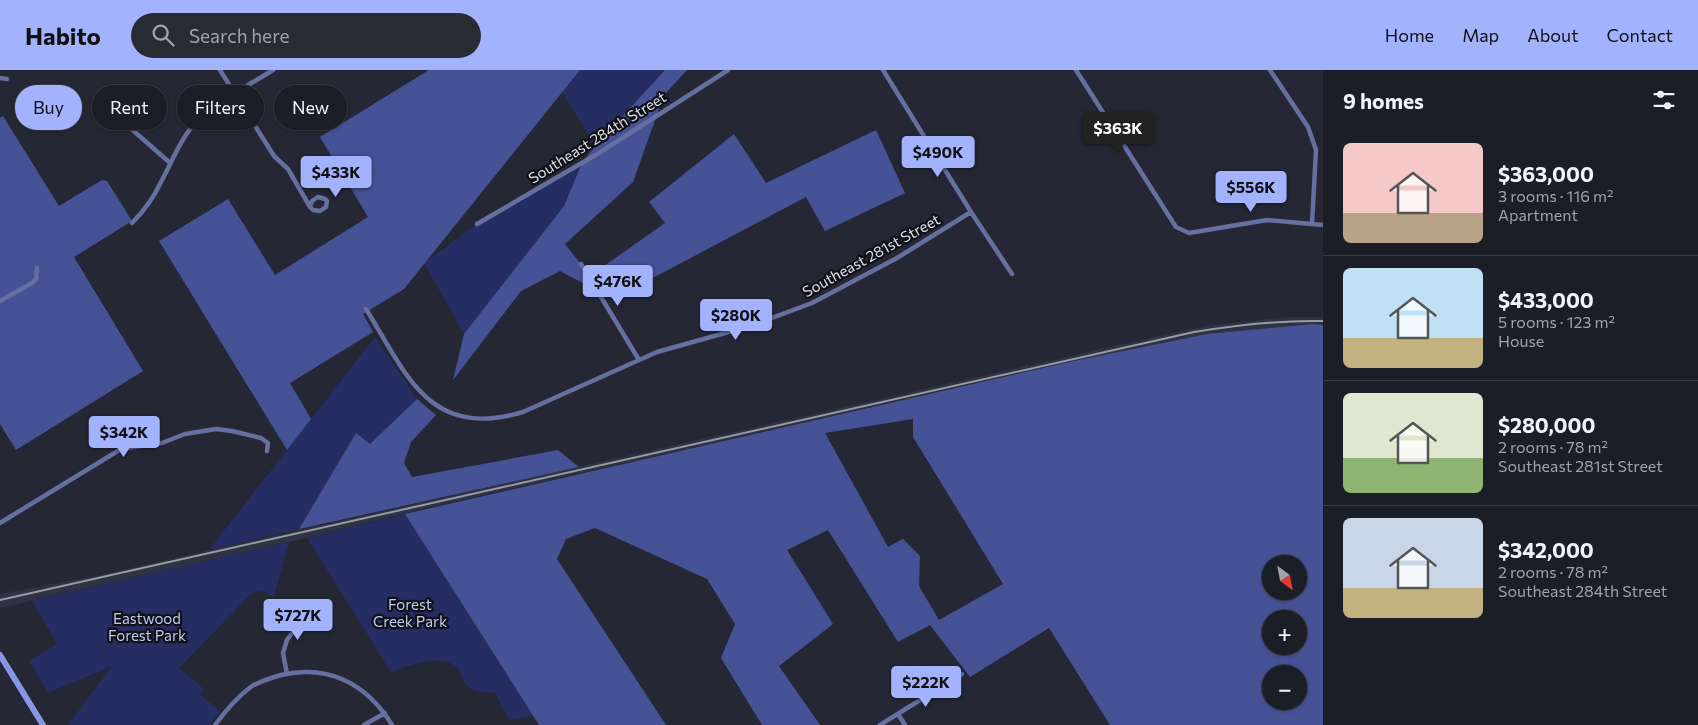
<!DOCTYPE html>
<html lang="en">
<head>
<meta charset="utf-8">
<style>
	body { margin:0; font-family:Commissioner,sans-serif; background:#292b33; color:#f1f3f6; height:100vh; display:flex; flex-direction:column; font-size:19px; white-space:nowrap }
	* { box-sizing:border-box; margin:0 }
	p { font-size:16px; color:#a0a2a7 }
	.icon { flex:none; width:28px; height:28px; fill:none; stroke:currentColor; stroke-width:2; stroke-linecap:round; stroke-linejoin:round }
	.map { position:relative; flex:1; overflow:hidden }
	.side { display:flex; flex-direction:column; background:#1c1e27; width:375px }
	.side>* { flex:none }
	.banner { position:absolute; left:15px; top:15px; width:475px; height:45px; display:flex; gap:10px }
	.needle { width:32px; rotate:148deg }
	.controls { position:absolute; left:1262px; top:485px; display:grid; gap:10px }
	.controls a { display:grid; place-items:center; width:45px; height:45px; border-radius:50%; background:#1c1e27; box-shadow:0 1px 4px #0004,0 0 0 1px #3a3c44; font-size:25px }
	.price { position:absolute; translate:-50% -42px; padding:0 11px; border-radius:5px; background:#a2b2fd; color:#111; font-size:16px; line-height:32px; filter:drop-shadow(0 1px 2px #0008) }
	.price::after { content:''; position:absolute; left:50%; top:30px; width:15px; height:11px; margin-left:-8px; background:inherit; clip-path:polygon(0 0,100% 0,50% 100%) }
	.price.on { background:#222; color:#fff }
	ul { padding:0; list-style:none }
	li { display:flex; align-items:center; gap:15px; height:125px; padding:0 20px }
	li+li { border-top:1px solid #3a3c44 }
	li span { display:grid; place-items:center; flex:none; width:140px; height:100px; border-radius:8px; color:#555 }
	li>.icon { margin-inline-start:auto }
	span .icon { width:60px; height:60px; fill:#fffc; stroke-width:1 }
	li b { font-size:21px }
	h2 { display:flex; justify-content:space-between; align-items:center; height:60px; padding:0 20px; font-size:21px }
	.tag { padding:0 18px; border-radius:22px; background:#1c1e27; box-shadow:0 1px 4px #0004,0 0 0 1px #3a3c44; font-size:18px; line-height:45px }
	.tag.on { background:#a2b2fd; color:#111 }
	header { display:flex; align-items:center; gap:30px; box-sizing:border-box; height:70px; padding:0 25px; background:#a2b2fd; color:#111 }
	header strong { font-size:24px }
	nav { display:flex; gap:28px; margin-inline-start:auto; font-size:18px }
	.search { width:350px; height:45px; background:#292b33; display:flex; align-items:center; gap:12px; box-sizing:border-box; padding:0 18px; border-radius:28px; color:#a0a2a7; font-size:19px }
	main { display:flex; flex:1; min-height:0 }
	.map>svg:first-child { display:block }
	.built { fill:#2e3243 }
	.green { fill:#252d62 }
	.forest { fill:#465296; fill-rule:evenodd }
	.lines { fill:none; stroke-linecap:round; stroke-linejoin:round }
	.street { stroke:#6570a0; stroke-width:4.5 }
	.secondary { stroke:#8797e5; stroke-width:6 }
	.rail { stroke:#989aa4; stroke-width:2 }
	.labels { text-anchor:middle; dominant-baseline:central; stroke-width:4.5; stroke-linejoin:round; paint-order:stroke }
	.street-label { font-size:15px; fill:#dfe1ea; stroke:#101117 }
	.park-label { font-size:15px; fill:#c0caf2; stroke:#101117 }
</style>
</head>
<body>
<header>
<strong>Habito</strong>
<div class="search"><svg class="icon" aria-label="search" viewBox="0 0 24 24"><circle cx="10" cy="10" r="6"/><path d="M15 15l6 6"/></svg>Search here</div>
<nav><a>Home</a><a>Map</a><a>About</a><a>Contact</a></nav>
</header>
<main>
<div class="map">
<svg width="1323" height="655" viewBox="0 0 1323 655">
	<rect width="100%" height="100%" fill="#252834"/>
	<path class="built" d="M1290 247H1323V255L1313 254 1207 264 1069 292 426 438 307 468 0 538V524L100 505 1145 269 1210 255Z"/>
	<path class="green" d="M580 0H665L595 76 562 22Z
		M582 93 564 136 464 264 424 193 477 154Z
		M375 267 417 329 370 374 356 363 299 459 209 480Z
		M405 444 533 646 509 650 495 623C483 622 471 623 464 612 462 608 461 601 457 598 442 582 408 596 391 602L307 468Z
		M289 472 274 527 261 520 252 523 179 598 204 619 200 625 220 641 210 655H68L112 596 48 623 29 591 57 574 32 531Z"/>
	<path class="forest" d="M429 0H580L404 219 363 244 373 262 290 313 311 349 287 380 159 171 228 129 275 205 368 147 320 67Z
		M665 0H687L664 25 633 112 565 174 590 206 665 153 649 132 734 64 766 113 876 60 905 123 825 161 806 127 613 229 560 201 521 221 453 310 464 264 564 136 582 93 595 76Z
		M3 46 59 136 102 110 107 111 132 151 74 187 143 301 16 380 0 354V48Z
		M1313 254 1323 255V655H1110L1049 558 970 607 930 555 898 572 828 460 787 480 833 554 779 596 820 655H762L721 588 735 554 707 509 595 458 566 469 557 489 666 655H539L405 444 1069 292 1207 264ZM913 349V367L1003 514 939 550 919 516 920 486 903 469 888 477 825 363ZM1271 494H1299V521H1271ZM1271 549H1299V576H1271ZM1271 604H1299V631H1271Z
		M417 329 436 345 411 372 404 393 412 407 558 380 579 397 299 459 356 363 370 374Z"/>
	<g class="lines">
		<path class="street" d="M220 0 274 86 288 99 310 137 313 140 320 141 326 137 327 131 325 129 318 127 312 131 310 137
			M883 0 971 142 1012 204
			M1076 0 1176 157 1189 163 1267 150 1323 155
			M1270 0 1308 57 1316 80 1312 154
			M0 8 7 9
			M128 56 169 92
			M132 153C144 141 154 127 161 112 171 94 178 74 191 58 213 33 246 17 273 0
			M477 154 599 83 728 0
			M581 194 639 290
			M0 231 32 213 36 209 37 198
			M366 239C407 305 429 370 523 342L657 282 750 256 812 233 897 188 971 142
			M0 453 121 379 162 373 185 364 216 359 232 361 261 368 268 373 267 381
			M287 604 283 583 287 570 310 538
			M898 644 905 655
			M215 655C226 640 237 627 252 616 261 611 271 608 281 605 329 594 367 614 392 655
			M364 655 385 643
			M880 655 962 604"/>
		<path class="secondary" d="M0 585 43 655"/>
		<path class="rail" d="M0 530 1194 262C1237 255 1280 250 1323 251"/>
	</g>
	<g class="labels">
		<g class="street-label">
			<text transform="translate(597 67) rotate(-32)">Southeast 284th Street</text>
			<text transform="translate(871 185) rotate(-29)">Southeast 281st Street</text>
		</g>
		<g class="park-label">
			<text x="410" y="534">Forest<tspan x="410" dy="17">Creek Park</tspan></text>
			<text x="147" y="548">Eastwood<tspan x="147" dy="17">Forest Park</tspan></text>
		</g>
	</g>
</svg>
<div class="controls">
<a><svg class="needle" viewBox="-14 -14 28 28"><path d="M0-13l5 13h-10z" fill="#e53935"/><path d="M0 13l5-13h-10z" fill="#a0a2a7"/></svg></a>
<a>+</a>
<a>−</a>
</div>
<b class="price on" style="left:1118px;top:84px">$363K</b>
<b class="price" style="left:938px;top:108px">$490K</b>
<b class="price" style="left:336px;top:128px">$433K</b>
<b class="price" style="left:1251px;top:143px">$556K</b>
<b class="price" style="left:618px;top:237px">$476K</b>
<b class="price" style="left:736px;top:271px">$280K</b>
<b class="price" style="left:124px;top:388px">$342K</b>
<b class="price" style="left:298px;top:571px">$727K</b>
<b class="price" style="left:926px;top:638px">$222K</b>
<div class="banner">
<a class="tag on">Buy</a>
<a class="tag">Rent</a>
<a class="tag">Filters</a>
<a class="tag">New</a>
</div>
</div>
<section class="side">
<h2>9 homes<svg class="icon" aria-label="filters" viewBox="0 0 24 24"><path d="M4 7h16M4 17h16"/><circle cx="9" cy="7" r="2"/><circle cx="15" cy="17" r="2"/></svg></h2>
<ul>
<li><span style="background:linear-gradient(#f6c9c9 70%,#b9a48a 0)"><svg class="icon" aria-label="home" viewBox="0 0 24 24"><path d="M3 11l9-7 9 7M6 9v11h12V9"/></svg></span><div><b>$363,000</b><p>3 rooms · 116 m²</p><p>Apartment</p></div></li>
<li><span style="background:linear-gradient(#bfe0f5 70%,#c2b280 0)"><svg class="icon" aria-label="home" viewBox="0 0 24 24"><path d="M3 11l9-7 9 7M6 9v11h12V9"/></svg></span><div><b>$433,000</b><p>5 rooms · 123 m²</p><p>House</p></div></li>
<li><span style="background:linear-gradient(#dfe7d0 65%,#8fb573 0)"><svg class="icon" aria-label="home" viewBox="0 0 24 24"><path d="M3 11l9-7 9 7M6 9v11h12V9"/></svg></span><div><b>$280,000</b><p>2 rooms · 78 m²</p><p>Southeast 281st Street</p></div></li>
<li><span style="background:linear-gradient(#c9d6e8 70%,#c2b280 0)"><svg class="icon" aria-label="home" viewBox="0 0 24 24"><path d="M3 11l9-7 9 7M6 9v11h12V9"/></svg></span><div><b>$342,000</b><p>2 rooms · 78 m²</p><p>Southeast 284th Street</p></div></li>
</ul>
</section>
</main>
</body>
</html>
